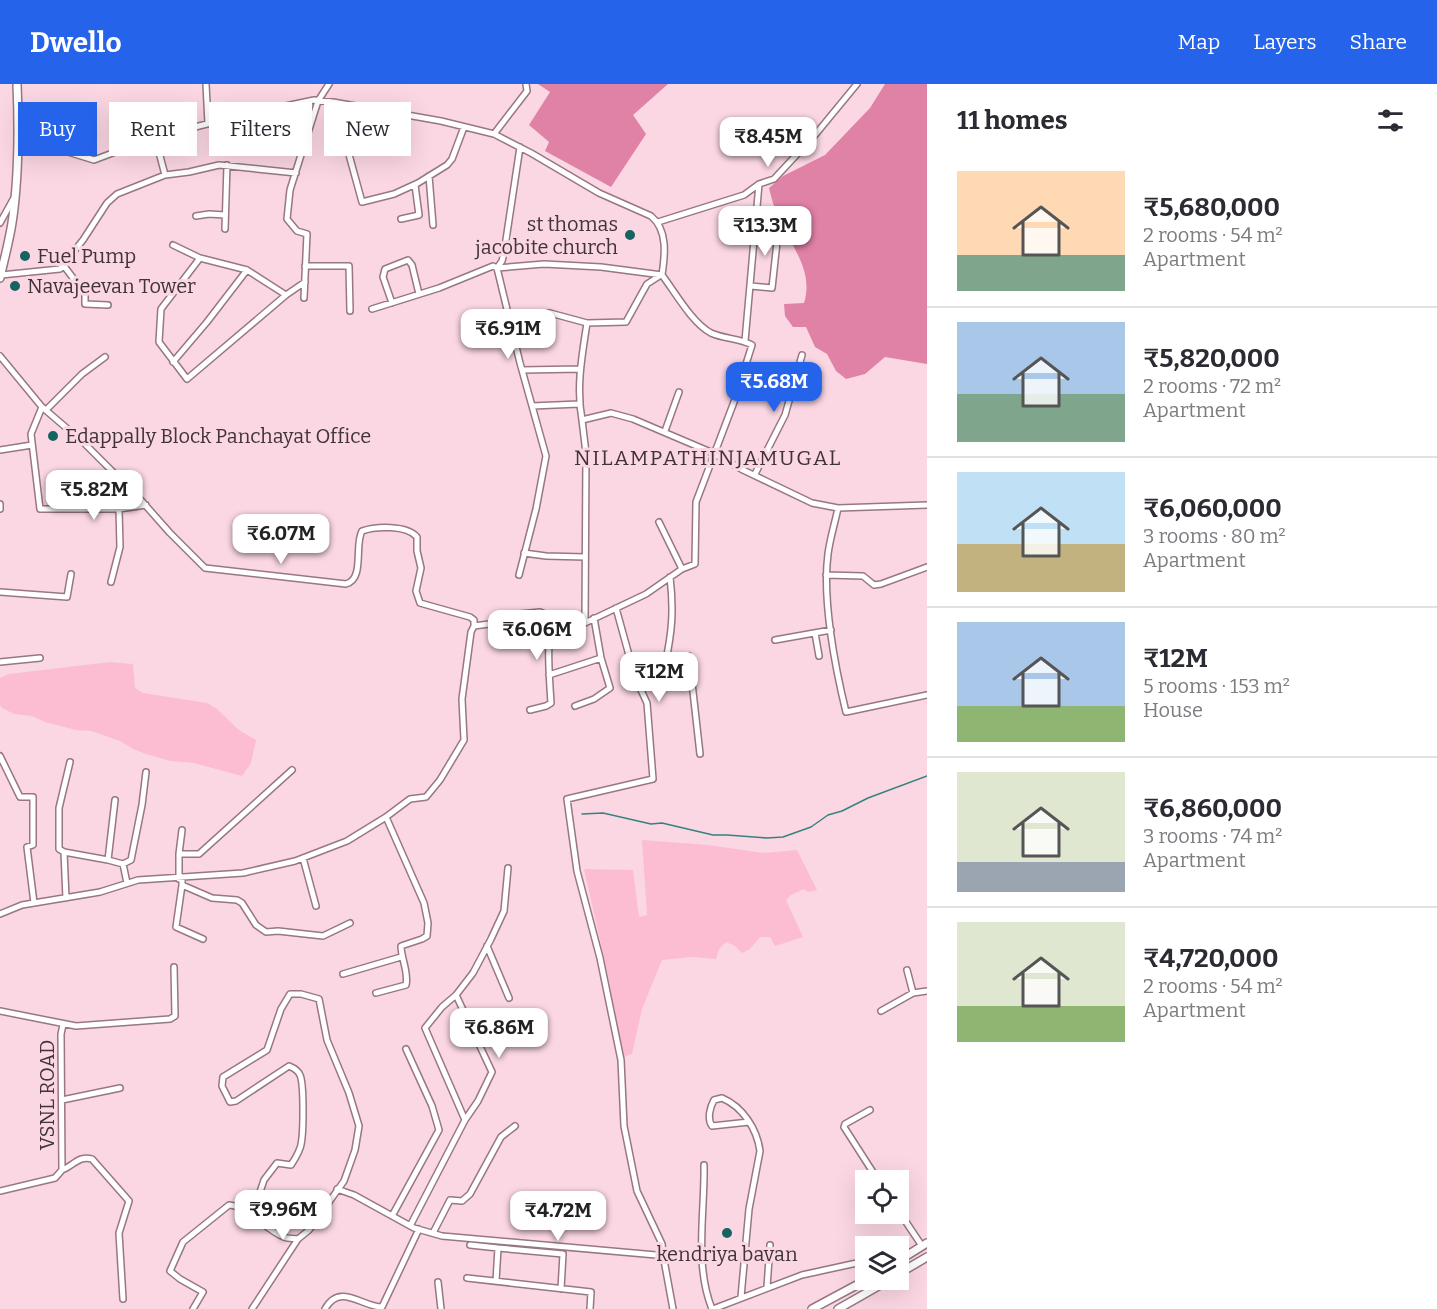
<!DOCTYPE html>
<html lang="en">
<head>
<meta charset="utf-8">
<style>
	body { margin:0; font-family:Bitter,serif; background:#f2f2f3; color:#2b2b33; height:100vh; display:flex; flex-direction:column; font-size:22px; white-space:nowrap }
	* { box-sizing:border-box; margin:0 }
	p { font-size:20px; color:#7c7c81 }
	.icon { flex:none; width:33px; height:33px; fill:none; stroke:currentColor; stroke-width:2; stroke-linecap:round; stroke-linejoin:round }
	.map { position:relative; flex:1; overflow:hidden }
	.details { display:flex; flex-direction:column; background:#fff; width:510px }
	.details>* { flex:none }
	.banner { position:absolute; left:18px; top:18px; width:570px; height:54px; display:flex; gap:12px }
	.fabs { position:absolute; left:855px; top:1086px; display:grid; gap:12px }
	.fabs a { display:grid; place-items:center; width:54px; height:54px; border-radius:0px; background:#fff; box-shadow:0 6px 24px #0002; font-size:30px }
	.price { position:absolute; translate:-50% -51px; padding:0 14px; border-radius:12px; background:#fff; color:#222; font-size:20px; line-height:39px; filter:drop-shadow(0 2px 3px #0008) }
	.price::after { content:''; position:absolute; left:50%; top:36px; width:18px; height:14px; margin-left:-9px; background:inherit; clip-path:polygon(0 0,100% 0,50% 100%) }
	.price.selected { background:#2563eb; color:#fff }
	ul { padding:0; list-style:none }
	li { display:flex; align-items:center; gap:18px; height:150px; padding:0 30px }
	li+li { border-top:2px solid #e1e1e2 }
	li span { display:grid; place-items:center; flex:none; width:168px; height:120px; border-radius:0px; color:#555 }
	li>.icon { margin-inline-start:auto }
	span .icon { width:72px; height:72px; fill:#fffc; stroke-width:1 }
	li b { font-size:26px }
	h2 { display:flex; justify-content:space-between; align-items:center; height:72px; padding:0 30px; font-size:26px }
	.chip { padding:0 21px; border-radius:0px; background:#fff; box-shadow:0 6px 24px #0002; font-size:21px; line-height:54px }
	.chip.selected { background:#2563eb; color:#fff }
	header { display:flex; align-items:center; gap:36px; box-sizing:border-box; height:84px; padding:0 30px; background:#2563eb; color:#fff }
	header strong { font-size:28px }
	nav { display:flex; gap:33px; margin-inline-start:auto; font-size:21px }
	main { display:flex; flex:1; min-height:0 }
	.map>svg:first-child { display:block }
	.green { fill:#fcbdd3 }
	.forest { fill:#e081a6 }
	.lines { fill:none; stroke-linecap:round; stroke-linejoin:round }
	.stream { stroke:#35827f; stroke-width:1.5 }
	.minor-casing { stroke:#977782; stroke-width:8 }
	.major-casing { stroke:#977782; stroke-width:10 }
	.minor { stroke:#fff; stroke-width:5 }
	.major { stroke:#fff; stroke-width:7 }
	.poi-dot { fill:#156461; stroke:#fbd7e3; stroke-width:2 }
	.labels { text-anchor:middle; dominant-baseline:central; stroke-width:6; stroke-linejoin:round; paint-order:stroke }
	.poi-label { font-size:20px; fill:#413438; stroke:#fbd7e3; text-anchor:start }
	.street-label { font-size:20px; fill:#413438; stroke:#fbd7e3 }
	.neighbourhood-label { font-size:21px; letter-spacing:1.5px; fill:#413438; stroke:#fbd7e3 }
</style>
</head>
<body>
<header>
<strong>Dwello</strong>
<nav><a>Map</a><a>Layers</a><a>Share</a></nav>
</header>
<main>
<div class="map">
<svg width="927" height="1225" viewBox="0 0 927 1225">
	<rect width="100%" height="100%" fill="#fbd7e3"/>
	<path class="green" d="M110 578 133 580 135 604 143 609 207 619 216 624 239 646 256 656 251 679 242 692 194 679 170 677 146 670 133 665 120 657 91 647 76 646 45 638 32 632 14 630 2 624 0 621V594L9 590Z
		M642 756 708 761 764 769 797 766 817 806 808 808 804 805 791 811 786 816 803 853 775 862 770 853H760L750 865 742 869 735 862 726 858 719 865 716 875 692 873 662 876 642 925 632 970 623 973 609 896 584 785 633 786 639 833 647 831Z"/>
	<path class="forest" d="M538 0H668L633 31 646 50 611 103 545 67 549 58 529 41 550 8Z
		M885 0H927V280L885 273 865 290 846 295 836 287 827 270 815 263 806 243H793L785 232 784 220 804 219C815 184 787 158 776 127 773 120 771 112 769 104L783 92 825 71 870 24Z"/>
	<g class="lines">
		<path class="stream" d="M582 730 603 729 651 740 662 739 713 751H727L767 754 783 753 811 743 828 731 842 727 868 714 927 692"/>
		<g class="minor-casing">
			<path id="minor" d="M206 0 208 40
				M494 50 527 7 526 0
				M155 53 165 91
				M236 58 247 54 242 31
				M348 67 362 118 394 110 418 99 447 81 452 75 464 43
				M429 92 433 141
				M196 132 209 130 225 131
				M401 135 419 131 415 101
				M658 138 744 111 759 100 774 95 815 51 857 0
				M0 139 15 112
				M225 145 227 81
				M173 161 200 174
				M64 182 85 210V220L108 221
				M305 182H349L350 227
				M1 191 60 185 83 156 107 119 117 110 165 91 189 88 219 81 296 89
				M751 202 772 204 778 149 756 147
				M286 211 247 186 200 174 161 225 159 258 187 295 286 211 305 198
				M304 214 307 150 297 147 287 135 290 106 318 17 329 0
				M392 219 383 193 385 185 408 176 412 181 419 210
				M372 225 439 204 493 182 497 184 544 180 601 183 662 191
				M508 229H550L587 239
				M745 257 759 100
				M0 272 42 323 84 359 139 414 170 449 205 484 346 500C365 495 354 461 362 447 376 442 407 441 417 453V467L421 484 416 507 420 519 470 533 474 536V542
				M173 278 207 238 247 186
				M522 286 580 285
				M532 322 579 320
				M42 323 31 350 40 425H119L146 421
				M46 326 82 290 105 273
				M582 336C576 303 582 272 587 239L626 238 647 200 661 191
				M665 347 679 308
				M0 366 32 361
				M755 390 785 331 802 271
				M0 420V425
				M927 421 838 424C835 439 830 454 828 470 822 515 835 583 846 628L927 611
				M659 438 682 485
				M524 469 546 472 585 473
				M519 491 536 425 546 372 520 279 497 184 502 177 504 169 520 63
				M826 491 863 492 874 501 881 500 927 483
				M111 498 120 463 119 425
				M0 508 67 513 71 490
				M616 524 635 593 647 619 653 695 567 715 577 787 600 874 621 976 624 1042 637 1107 662 1160 664 1176
				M585 539 586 369 582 336 611 329 633 335 713 369 743 386 812 419 838 424
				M815 549 819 572
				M775 556 831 546
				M0 578 40 574
				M665 581C672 548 674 527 670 493
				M549 591 601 574
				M635 593 689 572 700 670
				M575 622 594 615 610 604 601 574 594 534
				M530 626 546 622 551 619C549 590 547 561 551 533
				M0 672 20 713H33V761L27 763 34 819
				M115 716 108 776 123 780 127 799
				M64 768 108 776
				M179 770H199L292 686
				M303 774 316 822
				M123 780 131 776 142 721 146 688
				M182 793V801L212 814 237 816 242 819 256 841 266 848 278 847 323 852 350 839
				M179 795V770L182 746
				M182 801 176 843 203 855
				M66 814 64 768 59 765V724L70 678
				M0 830 22 821 100 808 138 796 243 789 295 777 347 757 386 733 410 715 426 713 440 696 464 656 462 615 471 548 474 542 489 540 510 531 540 528 566 539H585L646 510 682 485 695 480 696 418 734 318 752 261C739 254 724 255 711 249 692 239 675 208 662 191 665 171 668 146 651 132L599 109 531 69 494 50 441 37 333 18 314 16 243 31 155 53 94 76 19 53
				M487 862 509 914
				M907 886 913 909
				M343 890 401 873
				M376 909 406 901C409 889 401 874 401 862L422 855 427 852 428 839 424 819 386 733
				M456 911 492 988 478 1017 465 1036
				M0 927 76 942 170 935 175 932 174 883
				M881 927 913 909 927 907
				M62 1016 120 1004
				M870 1026 845 1040 844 1043 878 1096
				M704 1081C705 1128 694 1180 712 1225
				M62 1086C73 1082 79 1071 92 1075L129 1117 119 1149 123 1215
				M337 1105 354 1111 414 1144 442 1152 656 1171 664 1176 673 1225
				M0 1107 55 1094 62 1086 61 950 63 941
				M898 1126 922 1162
				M392 1132 439 1046 432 1022 406 965
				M410 1142 465 1036 425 944 442 923 456 911 473 889 491 855 504 827 508 784
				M433 1149 450 1116 462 1117 470 1110 501 1053 515 1042
				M470 1161 498 1164 496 1197
				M498 1164 563 1170 561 1205
				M467 1194 591 1208 590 1225
				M438 1198 441 1225
				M767 1203 770 1161
				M741 1213 749 1125 760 1067C757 1045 743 1023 722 1014L714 1016C710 1023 707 1035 712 1042L749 1038
				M193 1225 203 1208 180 1195 170 1187 183 1158 229 1121C250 1123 265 1146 284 1153 288 1155 294 1154 298 1155
				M252 1225 298 1155 309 1146 344 1097 355 1066 359 1042 349 1009 327 956 319 915 301 910H290L281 925 267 966 223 993 222 1002 230 1018 236 1017 289 982C294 984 298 986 300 991 304 1000 304 1054 300 1064 298 1070 295 1075 291 1081L277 1079 264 1096 252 1132
				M325 1225C340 1198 362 1223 382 1223L419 1145
				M713 1225 802 1191 866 1177"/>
		</g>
		<g class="major-casing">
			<path id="major" d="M0 194C4 176 9 158 12 139 19 93 19 47 17 0
				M898 1177 927 1159
				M898 1190 927 1173
				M812 1225 866 1196
				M838 1225 889 1196"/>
		</g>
		<use href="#minor" class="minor"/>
		<use href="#major" class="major"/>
	</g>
	<g class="poi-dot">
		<circle cx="630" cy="151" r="6"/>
		<circle cx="25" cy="172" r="6"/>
		<circle cx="15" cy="202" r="6"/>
		<circle cx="53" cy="352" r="6"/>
		<circle cx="727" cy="1149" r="6"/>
	</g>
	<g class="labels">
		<g class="poi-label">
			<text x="618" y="140" text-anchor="end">st thomas<tspan x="618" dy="23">jacobite church</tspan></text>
			<text x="37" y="172">Fuel Pump</text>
			<text x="27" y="202">Navajeevan Tower</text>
			<text x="65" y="352">Edappally Block Panchayat Office</text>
			<text x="727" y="1170" text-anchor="middle">kendriya bavan</text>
		</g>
		<g class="street-label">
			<text transform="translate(47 1011) rotate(-90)">VSNL ROAD</text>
		</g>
		<g class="neighbourhood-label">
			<text x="708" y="374">NILAMPATHINJAMUGAL</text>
		</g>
	</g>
</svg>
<div class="fabs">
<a><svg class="icon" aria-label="locate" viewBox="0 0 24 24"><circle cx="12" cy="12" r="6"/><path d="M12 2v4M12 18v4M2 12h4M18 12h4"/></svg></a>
<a><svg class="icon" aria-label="layers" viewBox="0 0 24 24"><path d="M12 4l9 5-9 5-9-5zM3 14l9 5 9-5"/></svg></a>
</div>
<b class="price" style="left:768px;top:84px">₹8.45M</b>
<b class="price" style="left:765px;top:173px">₹13.3M</b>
<b class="price" style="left:508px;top:276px">₹6.91M</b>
<b class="price selected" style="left:774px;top:329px">₹5.68M</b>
<b class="price" style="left:94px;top:437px">₹5.82M</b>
<b class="price" style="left:281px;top:481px">₹6.07M</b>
<b class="price" style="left:537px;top:577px">₹6.06M</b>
<b class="price" style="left:659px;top:619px">₹12M</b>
<b class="price" style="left:499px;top:975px">₹6.86M</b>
<b class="price" style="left:283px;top:1157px">₹9.96M</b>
<b class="price" style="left:558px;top:1158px">₹4.72M</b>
<div class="banner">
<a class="chip selected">Buy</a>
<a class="chip">Rent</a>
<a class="chip">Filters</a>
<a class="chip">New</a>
</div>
</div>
<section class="details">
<h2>11 homes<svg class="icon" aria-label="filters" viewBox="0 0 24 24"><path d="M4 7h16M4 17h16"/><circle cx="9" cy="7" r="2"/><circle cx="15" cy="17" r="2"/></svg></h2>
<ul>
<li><span style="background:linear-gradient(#ffd9b3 70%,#7fa58c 0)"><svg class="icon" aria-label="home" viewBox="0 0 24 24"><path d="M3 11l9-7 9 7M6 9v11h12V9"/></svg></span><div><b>₹5,680,000</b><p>2 rooms · 54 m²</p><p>Apartment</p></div></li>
<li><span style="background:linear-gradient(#a9c7e8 60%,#7fa58c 0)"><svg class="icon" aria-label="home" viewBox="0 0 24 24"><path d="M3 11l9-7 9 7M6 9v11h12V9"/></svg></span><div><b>₹5,820,000</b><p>2 rooms · 72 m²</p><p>Apartment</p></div></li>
<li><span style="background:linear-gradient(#bfe0f5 60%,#c2b280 0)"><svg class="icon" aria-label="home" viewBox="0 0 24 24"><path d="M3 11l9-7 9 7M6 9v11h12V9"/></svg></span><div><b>₹6,060,000</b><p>3 rooms · 80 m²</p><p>Apartment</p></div></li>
<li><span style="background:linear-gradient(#a9c7e8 70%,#8fb573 0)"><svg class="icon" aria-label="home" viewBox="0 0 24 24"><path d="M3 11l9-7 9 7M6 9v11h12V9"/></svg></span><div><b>₹12M</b><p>5 rooms · 153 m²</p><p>House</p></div></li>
<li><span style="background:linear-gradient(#dfe7d0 75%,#9aa5b1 0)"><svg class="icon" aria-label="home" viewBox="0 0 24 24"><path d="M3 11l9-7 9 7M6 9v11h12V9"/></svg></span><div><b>₹6,860,000</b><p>3 rooms · 74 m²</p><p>Apartment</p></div></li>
<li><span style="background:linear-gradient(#dfe7d0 70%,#8fb573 0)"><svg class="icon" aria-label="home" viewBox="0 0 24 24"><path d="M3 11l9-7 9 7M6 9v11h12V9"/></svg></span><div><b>₹4,720,000</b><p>2 rooms · 54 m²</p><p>Apartment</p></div></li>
</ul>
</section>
</main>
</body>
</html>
